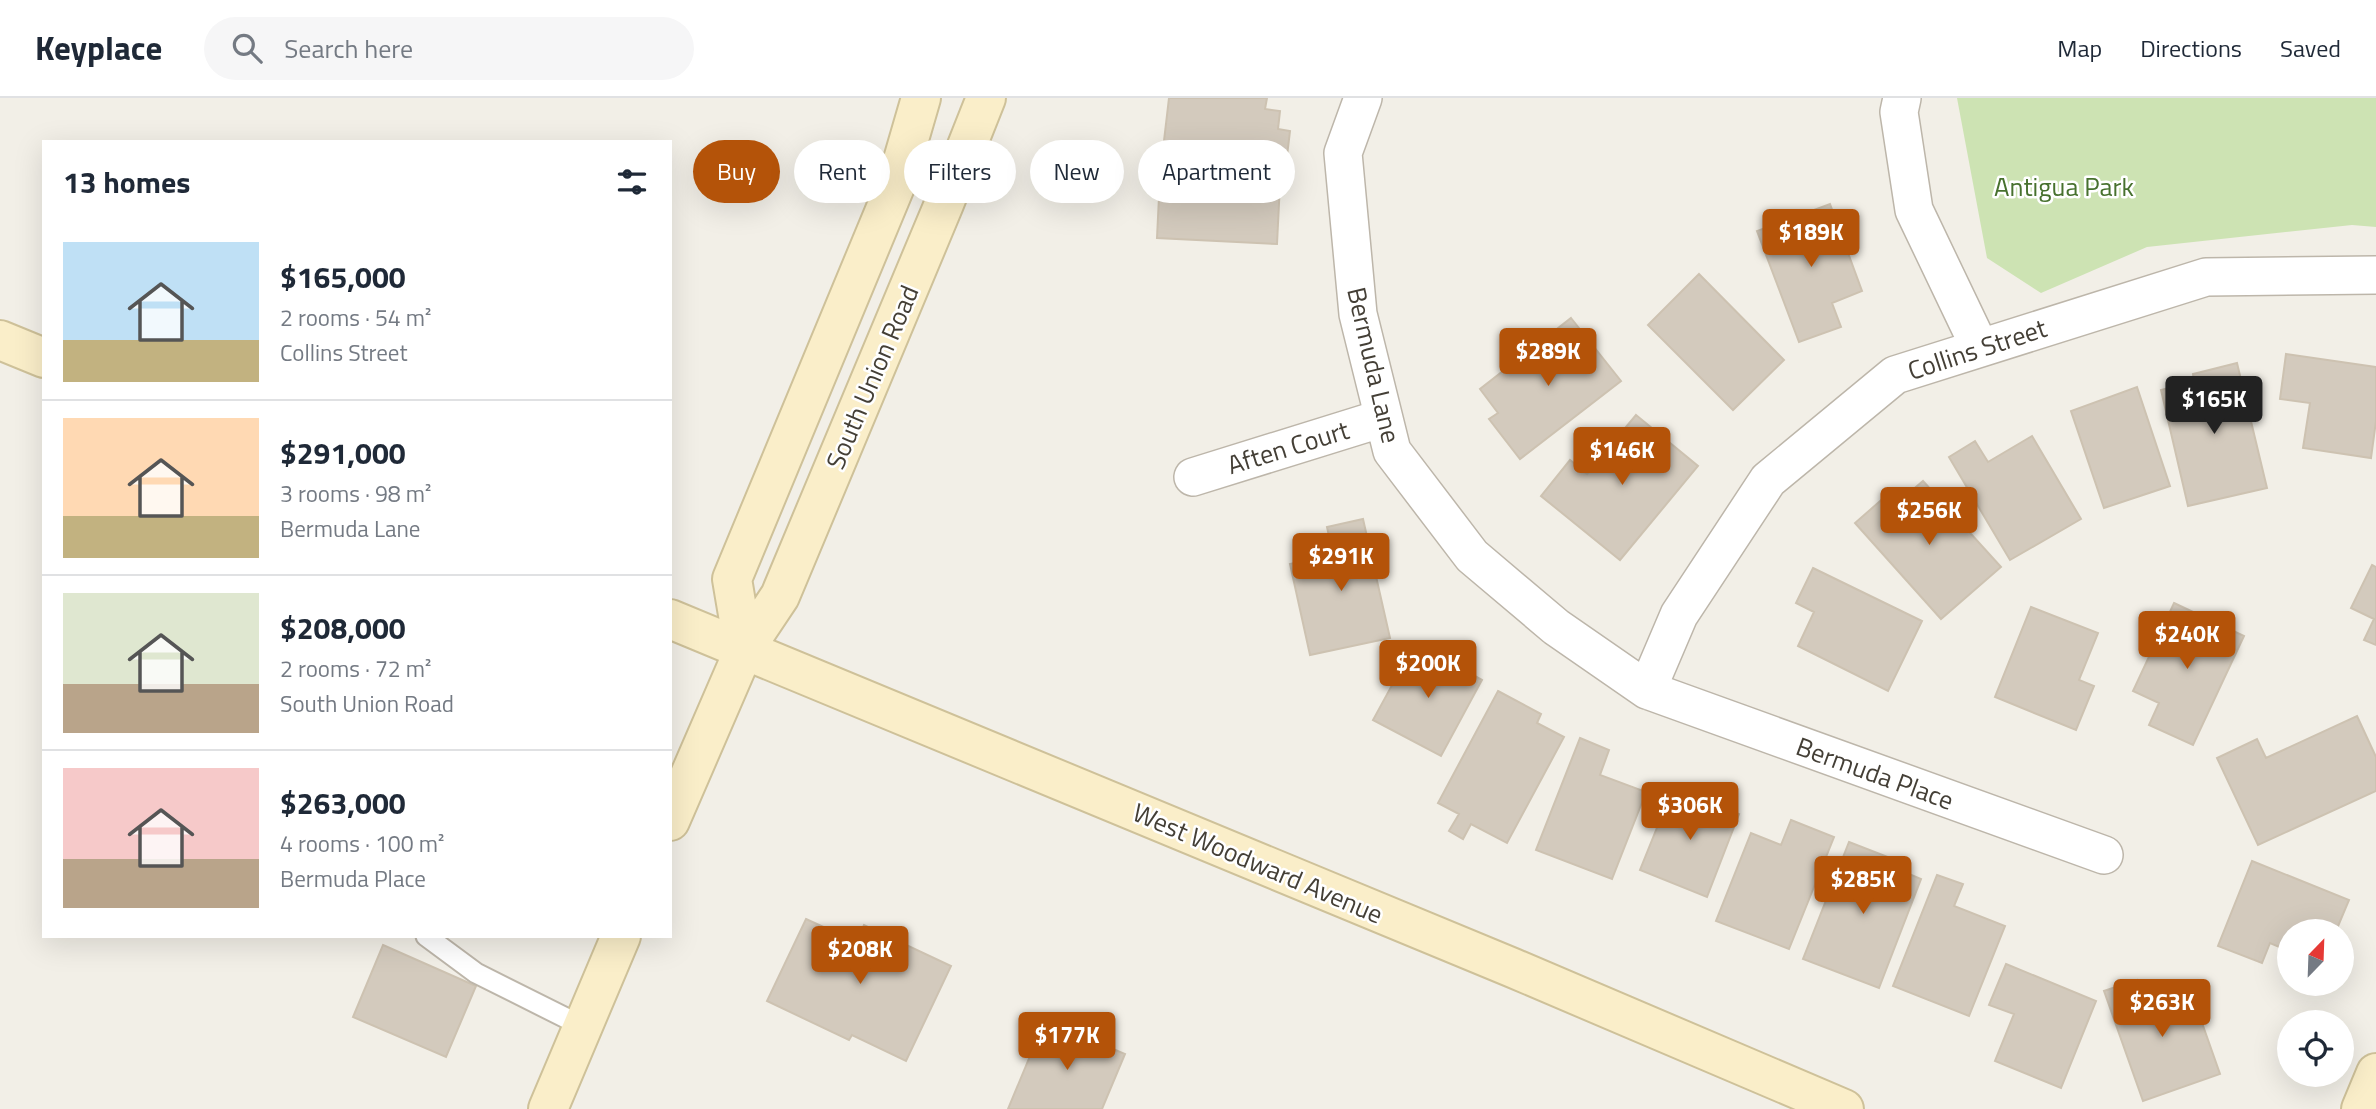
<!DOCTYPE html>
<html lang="en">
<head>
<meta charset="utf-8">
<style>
	body { margin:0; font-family:"Titillium Web",sans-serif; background:#f6f6f7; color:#1f2937; height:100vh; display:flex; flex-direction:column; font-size:26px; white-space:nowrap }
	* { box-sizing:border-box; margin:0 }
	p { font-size:23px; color:#747a83 }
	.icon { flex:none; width:38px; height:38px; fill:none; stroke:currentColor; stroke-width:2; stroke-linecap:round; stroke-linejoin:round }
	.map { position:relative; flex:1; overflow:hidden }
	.sheet { position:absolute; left:42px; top:42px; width:630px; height:798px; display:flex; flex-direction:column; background:#fff; border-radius:0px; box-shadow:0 7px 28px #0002 }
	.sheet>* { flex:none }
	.hud { position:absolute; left:693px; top:42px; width:665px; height:63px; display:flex; gap:14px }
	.needle { width:46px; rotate:23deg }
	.fabs { position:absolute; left:2277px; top:821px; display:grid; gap:14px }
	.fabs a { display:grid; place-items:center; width:77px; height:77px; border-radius:50%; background:#fff; box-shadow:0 7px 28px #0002; font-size:35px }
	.price { position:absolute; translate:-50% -60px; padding:0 16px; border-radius:7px; background:#b45309; color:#fff; font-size:23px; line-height:46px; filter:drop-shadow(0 2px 4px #0008) }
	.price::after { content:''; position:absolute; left:50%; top:42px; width:21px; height:16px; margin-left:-10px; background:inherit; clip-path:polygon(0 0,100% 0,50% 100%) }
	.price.current { background:#222; color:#fff }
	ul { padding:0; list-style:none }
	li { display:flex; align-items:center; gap:21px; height:175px; padding:0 21px }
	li+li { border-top:2px solid #e0e1e3 }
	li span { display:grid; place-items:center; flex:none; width:196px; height:140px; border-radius:0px; color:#555 }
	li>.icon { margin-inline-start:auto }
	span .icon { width:84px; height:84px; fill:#fffc; stroke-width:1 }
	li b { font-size:30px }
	h2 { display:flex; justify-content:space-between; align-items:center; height:84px; padding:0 21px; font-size:30px }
	.tag { padding:0 24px; border-radius:32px; background:#fff; box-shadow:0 7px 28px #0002; font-size:24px; line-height:63px }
	.tag.current { background:#b45309; color:#fff }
	header { display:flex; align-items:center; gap:42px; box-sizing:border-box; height:98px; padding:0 35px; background:#fff; border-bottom:2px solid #e0e1e3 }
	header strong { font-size:33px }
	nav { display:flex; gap:38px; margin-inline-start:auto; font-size:24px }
	.search { width:490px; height:63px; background:#f6f6f7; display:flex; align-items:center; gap:18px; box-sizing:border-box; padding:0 24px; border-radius:38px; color:#747a83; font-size:26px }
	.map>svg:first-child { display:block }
	.green { fill:#cde3b3 }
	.water { fill:#a7cfea }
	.building { fill:#d3cabd; stroke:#cdc2b1; stroke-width:2 }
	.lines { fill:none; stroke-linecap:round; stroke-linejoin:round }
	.lane-casing { stroke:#bdb6aa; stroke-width:23 }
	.street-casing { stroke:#bdb6aa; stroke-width:40 }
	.secondary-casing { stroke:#cec199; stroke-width:42 }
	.lane { stroke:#fff; stroke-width:19 }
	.street { stroke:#fff; stroke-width:37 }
	.secondary { stroke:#faeec9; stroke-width:38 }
	.labels { text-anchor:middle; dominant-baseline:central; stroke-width:5; stroke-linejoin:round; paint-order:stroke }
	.park-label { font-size:26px; fill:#47712e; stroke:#fff }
	.street-label { font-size:26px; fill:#443f36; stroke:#fff }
</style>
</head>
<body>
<header>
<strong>Keyplace</strong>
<div class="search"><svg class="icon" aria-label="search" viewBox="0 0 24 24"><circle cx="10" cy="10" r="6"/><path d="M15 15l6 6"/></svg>Search here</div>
<nav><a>Map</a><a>Directions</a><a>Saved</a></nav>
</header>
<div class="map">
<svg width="2376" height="1011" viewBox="0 0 2376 1011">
	<rect width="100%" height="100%" fill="#f2efe7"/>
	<path class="green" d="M1957 0H2376V129L2352 127 2147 149 2041 195 1987 160Z"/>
	<path class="water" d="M1064 56 1095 65 1099 97 1089 96 1087 89 1053 87 1055 63 1064 65Z"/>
	<path class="building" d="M1169 0H1267L1265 11 1280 13 1278 31 1290 33 1287 58 1164 43Z
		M1161 58 1281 65 1277 146 1157 140Z
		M1830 106 1862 193 1832 205 1841 229 1799 244 1757 133Z
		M1699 176 1784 262 1733 312 1648 227Z
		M1571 220 1621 283 1520 361 1489 321 1498 315 1480 291Z
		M2286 256 2376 269V323L2371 360 2303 350 2310 305 2280 301Z
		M2237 265 2267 390 2188 408 2161 292 2194 284 2193 276Z
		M2137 289 2170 388 2104 410 2071 313Z
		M1636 317 1698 368 1620 462 1541 398 1570 362 1587 376Z
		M2032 338 2081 421 2010 462 1949 359 1975 343 1988 364Z
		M1923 383 2001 469 1941 521 1855 425 1894 391 1902 401Z
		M1363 421 1390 540 1310 557 1290 466 1333 456 1327 429Z
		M2372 467 2376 469V547L2364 542 2374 521 2351 510Z
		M1813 470 1922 523 1888 593 1798 548 1814 514 1796 505Z
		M2174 505 2244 538 2193 647 2149 627 2159 605 2133 593Z
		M2031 509 2098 535 2079 582 2094 588 2076 632 1995 599Z
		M1415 545 1482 582 1441 658 1373 622Z
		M1498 593 1541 616 1537 625 1564 639 1507 745 1471 726 1463 741 1449 733 1459 716 1438 705Z
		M2357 618 2376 659V693L2258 747 2217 660 2257 641 2266 660Z
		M1580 640 1609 652 1600 677 1646 694 1612 781 1536 752Z
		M1673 690 1739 716 1707 799 1640 772Z
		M1791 722 1834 739 1789 851 1716 823 1751 735 1781 747Z
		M1849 744 1893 761 1890 768 1921 781 1879 890 1803 861Z
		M2252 763 2349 802 2336 833H2289V853L2270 845 2262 865 2218 848Z
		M1937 777 1963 786 1954 808 2005 828 1969 918 1893 888Z
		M806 821 856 844 864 827 951 868 906 963 852 937 849 942 767 903Z
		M383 847 476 888 446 959 353 919Z
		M2006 866 2096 903 2061 990 1995 963 2014 916 1989 907Z
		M2137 882 2145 903 2189 888 2220 976 2143 1003 2104 893Z
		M1045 922 1125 956 1102 1011H1008Z"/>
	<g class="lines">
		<g class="lane-casing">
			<path id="lane" d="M426 838 476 875 582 928"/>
		</g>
		<g class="street-casing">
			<path id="street" d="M1363 0 1343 55 1358 216 1392 353 1472 458 1556 529 1647 592 2104 757
				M1902 0 1899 14 1914 112 1980 250
				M1193 379 1383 320
				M1647 592 1679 517 1768 382 1895 277 2206 179 2376 177"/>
		</g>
		<g class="secondary-casing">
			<path id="secondary" d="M0 242 44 260
				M670 521 1513 870 1844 1011
				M744 552 732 481 896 86 921 0
				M670 723 744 552 780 498 944 106 986 0
				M548 1011 621 838
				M2361 1011 2376 975"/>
		</g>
		<use href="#lane" class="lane"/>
		<use href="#street" class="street"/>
		<use href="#secondary" class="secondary"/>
	</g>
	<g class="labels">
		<g class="park-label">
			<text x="2064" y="88">Antigua Park</text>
		</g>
		<g class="street-label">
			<text transform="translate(1977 251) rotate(-18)">Collins Street</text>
			<text transform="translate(1374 267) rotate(77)">Bermuda Lane</text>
			<text transform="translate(872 279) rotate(-67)">South Union Road</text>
			<text transform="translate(1288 349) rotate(-17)">Aften Court</text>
			<text transform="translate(1875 675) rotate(20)">Bermuda Place</text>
			<text transform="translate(1258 765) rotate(23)">West Woodward Avenue</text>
		</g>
	</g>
</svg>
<div class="fabs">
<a><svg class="needle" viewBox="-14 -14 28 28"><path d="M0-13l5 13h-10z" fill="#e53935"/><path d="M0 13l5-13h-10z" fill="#747a83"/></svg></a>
<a><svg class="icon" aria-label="locate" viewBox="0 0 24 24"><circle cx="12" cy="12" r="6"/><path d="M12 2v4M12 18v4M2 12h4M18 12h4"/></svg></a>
</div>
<b class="price" style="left:1811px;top:171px">$189K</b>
<b class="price" style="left:1548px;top:290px">$289K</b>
<b class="price current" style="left:2214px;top:338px">$165K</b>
<b class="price" style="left:1622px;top:389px">$146K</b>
<b class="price" style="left:1929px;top:449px">$256K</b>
<b class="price" style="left:1341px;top:495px">$291K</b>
<b class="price" style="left:2187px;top:573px">$240K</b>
<b class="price" style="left:1428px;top:602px">$200K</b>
<b class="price" style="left:1690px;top:744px">$306K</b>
<b class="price" style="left:1863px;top:818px">$285K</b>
<b class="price" style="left:860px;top:888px">$208K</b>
<b class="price" style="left:2162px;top:941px">$263K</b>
<b class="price" style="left:1067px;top:974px">$177K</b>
<div class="hud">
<a class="tag current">Buy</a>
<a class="tag">Rent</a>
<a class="tag">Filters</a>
<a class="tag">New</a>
<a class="tag">Apartment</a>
</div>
<section class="sheet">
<h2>13 homes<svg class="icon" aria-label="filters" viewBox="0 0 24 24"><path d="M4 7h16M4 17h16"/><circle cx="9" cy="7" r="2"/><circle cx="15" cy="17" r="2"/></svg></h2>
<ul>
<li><span style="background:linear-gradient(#bfe0f5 70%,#c2b280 0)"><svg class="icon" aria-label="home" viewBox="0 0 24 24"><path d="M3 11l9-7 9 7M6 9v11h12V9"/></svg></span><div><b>$165,000</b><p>2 rooms · 54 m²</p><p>Collins Street</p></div></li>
<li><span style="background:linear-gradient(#ffd9b3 70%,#c2b280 0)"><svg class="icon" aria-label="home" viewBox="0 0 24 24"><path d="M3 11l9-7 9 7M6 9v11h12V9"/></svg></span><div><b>$291,000</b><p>3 rooms · 98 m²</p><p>Bermuda Lane</p></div></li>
<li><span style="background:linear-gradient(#dfe7d0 65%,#b9a48a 0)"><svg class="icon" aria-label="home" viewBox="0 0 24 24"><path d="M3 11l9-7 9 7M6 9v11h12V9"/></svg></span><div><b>$208,000</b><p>2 rooms · 72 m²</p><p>South Union Road</p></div></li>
<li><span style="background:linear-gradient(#f6c9c9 65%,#b9a48a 0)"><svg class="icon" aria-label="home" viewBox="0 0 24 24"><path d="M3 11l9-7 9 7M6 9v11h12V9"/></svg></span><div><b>$263,000</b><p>4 rooms · 100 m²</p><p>Bermuda Place</p></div></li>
</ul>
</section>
</div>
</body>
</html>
